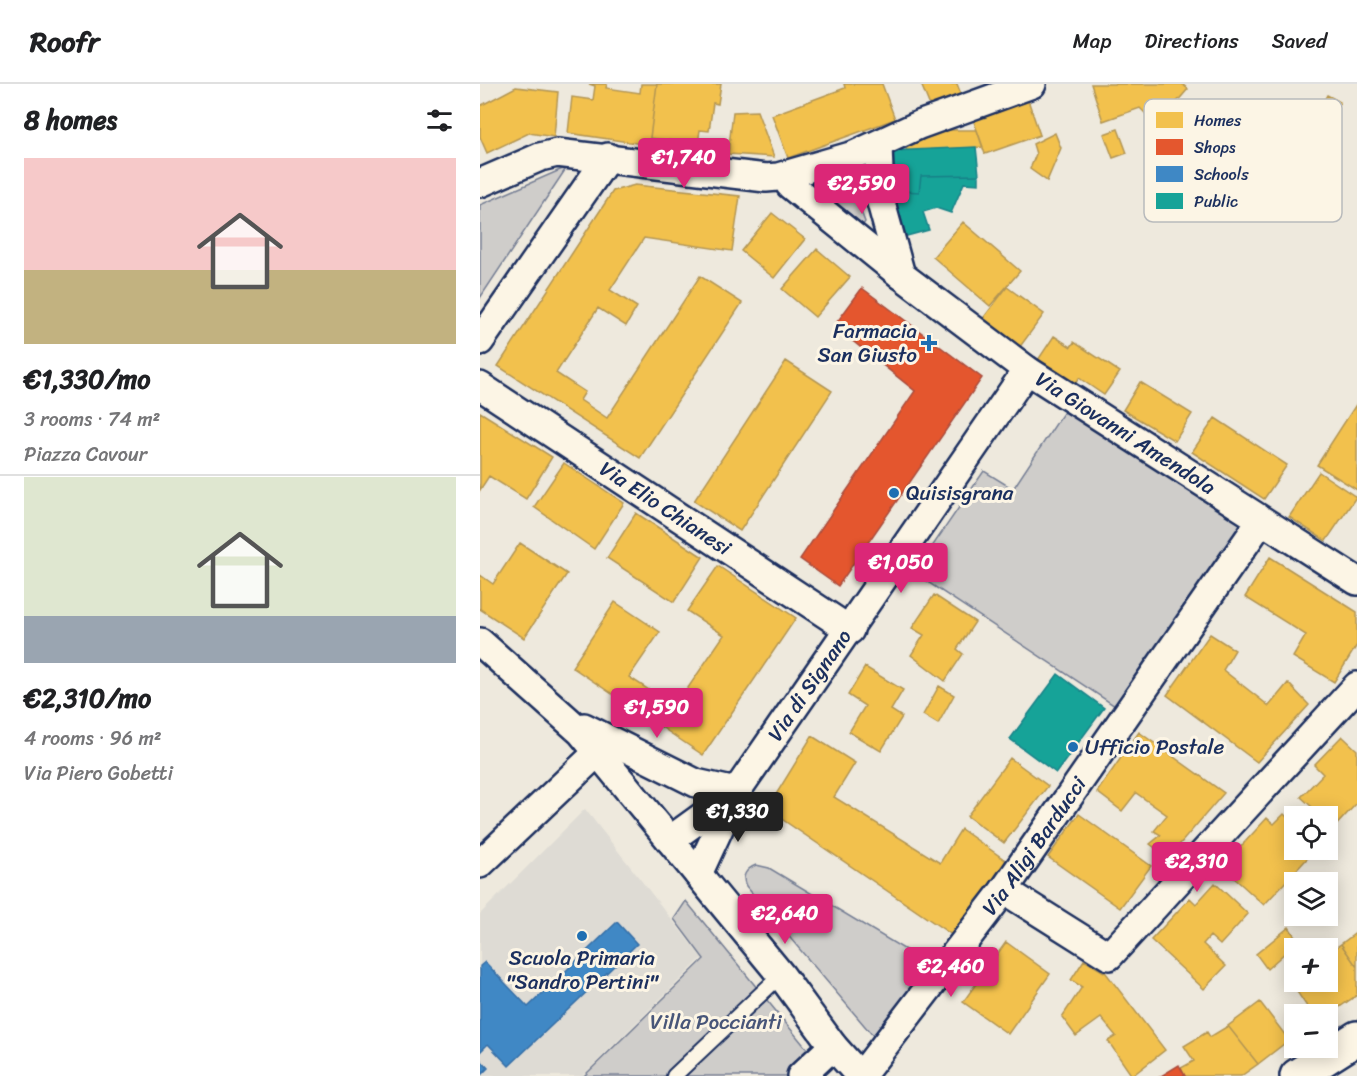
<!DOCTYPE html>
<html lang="en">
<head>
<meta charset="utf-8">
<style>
	body { margin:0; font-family:Sriracha,sans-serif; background:#f6f6f6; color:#202124; height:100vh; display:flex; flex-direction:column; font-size:22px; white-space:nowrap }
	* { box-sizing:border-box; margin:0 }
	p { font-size:20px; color:#757577 }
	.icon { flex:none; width:33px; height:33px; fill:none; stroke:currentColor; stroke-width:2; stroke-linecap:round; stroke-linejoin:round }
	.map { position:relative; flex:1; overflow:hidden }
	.details { display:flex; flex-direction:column; background:#fff; width:480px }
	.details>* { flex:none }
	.controls { position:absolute; left:804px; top:722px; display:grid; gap:12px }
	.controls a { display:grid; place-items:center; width:54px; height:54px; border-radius:0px; background:#fff; box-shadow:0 3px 15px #0003; font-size:30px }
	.price { position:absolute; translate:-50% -51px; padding:0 14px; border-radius:6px; background:#db2777; color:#fff; font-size:20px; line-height:39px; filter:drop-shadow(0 2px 3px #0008) }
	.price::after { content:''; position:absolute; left:50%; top:36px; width:18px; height:14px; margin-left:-9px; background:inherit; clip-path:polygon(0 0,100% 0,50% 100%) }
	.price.active { background:#222; color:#fff }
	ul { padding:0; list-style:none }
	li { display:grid; align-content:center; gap:12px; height:318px; padding:0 24px }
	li+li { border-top:2px solid #e0e0e0 }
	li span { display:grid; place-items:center; height:186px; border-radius:0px; color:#555 }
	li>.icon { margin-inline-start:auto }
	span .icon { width:108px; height:108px; fill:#fffc; stroke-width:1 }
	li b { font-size:26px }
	h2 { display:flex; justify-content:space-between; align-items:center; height:72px; padding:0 24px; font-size:26px }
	header { display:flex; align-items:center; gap:36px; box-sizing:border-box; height:84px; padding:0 30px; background:#fff; border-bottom:2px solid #e0e0e0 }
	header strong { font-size:28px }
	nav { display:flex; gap:33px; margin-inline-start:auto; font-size:21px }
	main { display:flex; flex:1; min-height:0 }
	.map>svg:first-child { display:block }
	.built { fill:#dedbd4 }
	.green { fill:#cfcdca; stroke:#757e94; stroke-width:1.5 }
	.homes { fill:#f2c14e; stroke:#b29553; stroke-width:1.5 }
	.shops { fill:#e4572e; stroke:#a84b3c; stroke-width:1.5 }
	.schools { fill:#3f88c5; stroke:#346da6; stroke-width:1.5 }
	.public { fill:#17a398; stroke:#188087; stroke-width:1.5 }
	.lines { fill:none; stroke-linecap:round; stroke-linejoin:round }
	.lane-casing { stroke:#1b2f5e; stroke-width:18 }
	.street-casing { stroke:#1b2f5e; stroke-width:32 }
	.secondary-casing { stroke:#1b2f5e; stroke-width:38 }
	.lane { stroke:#fcf5e5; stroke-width:14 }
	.street { stroke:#fcf5e5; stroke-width:27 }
	.secondary { stroke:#fcf5e5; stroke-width:33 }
	.poi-dot { fill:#1f6fb2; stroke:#fcf5e5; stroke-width:2 }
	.labels { text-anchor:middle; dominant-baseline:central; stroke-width:6; stroke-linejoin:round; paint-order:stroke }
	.poi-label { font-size:21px; fill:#1b2f5e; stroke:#fcf5e5; text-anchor:start }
	.street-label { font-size:21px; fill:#1b2f5e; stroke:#fcf5e5 }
	.park-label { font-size:21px; fill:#485679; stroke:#fcf5e5 }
	.key { fill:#fcf5e5; stroke:#b8babc; stroke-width:1.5 }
	.key-label { font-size:16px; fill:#1b2f5e }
</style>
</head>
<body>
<header>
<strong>Roofr</strong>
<nav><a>Map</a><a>Directions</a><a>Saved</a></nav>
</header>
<main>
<section class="details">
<h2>8 homes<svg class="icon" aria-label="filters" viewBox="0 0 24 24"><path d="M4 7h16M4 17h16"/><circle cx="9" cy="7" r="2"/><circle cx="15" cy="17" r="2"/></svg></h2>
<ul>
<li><span style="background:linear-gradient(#f6c9c9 60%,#c2b280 0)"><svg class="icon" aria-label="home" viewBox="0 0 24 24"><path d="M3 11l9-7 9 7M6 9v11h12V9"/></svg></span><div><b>€1,330/mo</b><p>3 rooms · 74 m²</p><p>Piazza Cavour</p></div></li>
<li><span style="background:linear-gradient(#dfe7d0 75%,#9aa5b1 0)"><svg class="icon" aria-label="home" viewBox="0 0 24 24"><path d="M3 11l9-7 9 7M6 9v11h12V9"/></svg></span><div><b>€2,310/mo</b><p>4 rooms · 96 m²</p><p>Via Piero Gobetti</p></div></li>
</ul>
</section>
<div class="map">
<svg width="877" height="992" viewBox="0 0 877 992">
	<rect width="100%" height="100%" fill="#eee9dd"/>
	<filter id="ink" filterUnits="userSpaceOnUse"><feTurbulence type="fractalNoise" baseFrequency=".0167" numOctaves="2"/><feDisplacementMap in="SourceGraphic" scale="12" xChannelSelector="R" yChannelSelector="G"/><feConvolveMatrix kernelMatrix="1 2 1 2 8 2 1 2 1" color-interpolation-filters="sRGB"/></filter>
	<g filter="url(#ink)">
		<path class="built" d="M105 725 222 874 102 992H0V830Z"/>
		<path class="green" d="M87 83 0 214V121Z
			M376 90 379 92V122L385 138 383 141 338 103Z
			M585 326 767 438 638 624 434 489 504 387 533 405Z
			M276 781 289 784 449 880 395 954 266 802C261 792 266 785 276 781Z
			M206 817 331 970 306 992H104L224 875 194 835Z"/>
		<path class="homes" d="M127 0 126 4 160 9 161 0H177L169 61 88 49 92 13 113 16 115 2 109 0Z
			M177 0H241L238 20 233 19 229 47 220 46 218 60 170 54Z
			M364 0H402L415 35 308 74 292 31 365 4Z
			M441 0H477L483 15 452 27Z
			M611 0H702L708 5 677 41 660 24 623 37Z
			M36 3 78 8 74 53 49 49 7 69 0 53V22Z
			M546 10 560 51 505 70 491 29Z
			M847 11 860 18 840 56 826 49Z
			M277 27 294 73 248 70 253 28Z
			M638 45 647 69 633 74 624 50Z
			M449 46H497L503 63 426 67 427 62Z
			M575 49 581 64 567 97 550 85 556 70 553 60Z
			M155 101 260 112 252 167 164 154 130 206 157 223 146 242 118 224 76 289 105 308 100 316 127 334 220 192 262 219 160 374 18 282 133 107Z
			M292 129 325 155 294 194 261 167Z
			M483 138 540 187 510 222 453 173Z
			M337 165 370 193 335 233 302 205Z
			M527 203 564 230 539 264 501 237Z
			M574 252 591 263 594 258 640 288 624 311 599 294 595 300 558 276Z
			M306 277 352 307 260 447 214 417Z
			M660 298 712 330 695 357 643 326Z
			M877 319V406L837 381Z
			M0 328 72 373 46 415 9 392 0 406Z
			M735 334 807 381 784 415 712 368Z
			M84 379 144 419 114 465 54 423Z
			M839 388 876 413 846 457 809 433Z
			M156 429 223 473 194 518 127 474Z
			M40 459 87 490 44 554 0 525V491L13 500Z
			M790 473 877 528V561L854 598 813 573 826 551 765 513Z
			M238 482 316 534 223 671 92 583 135 518 180 548 149 593 195 623 244 551 207 527Z
			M454 511 495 538 477 565 483 570 465 597 431 571 444 551 432 544Z
			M730 550 755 566 743 586 789 622 808 599 829 621 777 678 687 611Z
			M385 583 423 606 411 626 422 633 401 667 369 648 385 622 368 611Z
			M459 602 474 611 458 640 443 631Z
			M659 648 744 709 688 774 670 760 681 751 674 747 687 731 656 709 642 727 617 708Z
			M332 652 375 679 354 713 460 779 481 745 528 778 472 851 287 725Z
			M862 652 877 666V719L848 750V732H828L826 730 832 723 821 713 843 690 834 681Z
			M530 674 568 702 524 759 487 732Z
			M599 730 671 782 640 824 568 773Z
			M804 730 814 740V765H836L784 821 742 783 787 734 794 740Z
			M735 799 768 830 740 861 730 852 723 860 746 882 724 905 671 856 710 814 716 820Z
			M809 843 818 857 787 885 776 870Z
			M877 848V883L861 860Z
			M526 858 570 890 528 950 483 918Z
			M861 860 877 883V911L848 931 832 930 809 896 814 892V897H848V869Z
			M604 876 626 889 685 966 652 992 628 957 636 952 621 934 596 952 582 933 602 903 591 896Z
			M780 918 809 956 778 980 748 942Z
			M748 942 778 980 761 992H705L701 984 714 977 704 962 727 948 730 953Z"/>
		<path class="shops" d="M382 204 502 294 358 502 320 475 435 307 354 242Z
			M699 981 705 992H681Z"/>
		<path class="schools" d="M137 838 157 860 29 982 8 960 0 968V882L5 878 48 923Z
			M0 975 8 984 0 992Z"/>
		<path class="public" d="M496 63 499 91 441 92 439 108 423 107 410 111 411 67Z
			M499 91V100L484 99 471 129 456 124 443 128 449 146 423 153 410 111 423 107 439 108 441 92Z
			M578 590 624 624 576 689 530 655Z"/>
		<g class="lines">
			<g class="lane-casing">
				<path id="lane" d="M194 992 301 891"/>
			</g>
			<g class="street-casing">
				<g id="street">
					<path d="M398 61 400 115 421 191"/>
					<path id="s1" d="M308 91 310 101 421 191 547 286 877 497"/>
					<path d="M0 99 60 73 77 69 286 94 298 93 374 71 439 41 552 0"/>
					<path d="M0 257 128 73"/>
					<path id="s2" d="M0 302 370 546"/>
					<path d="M0 558 101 648 301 891 353 962 380 992"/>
					<path d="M104 643 216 699 256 708"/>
					<path d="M190 756 255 709"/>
					<path d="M0 780 118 668"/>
					<path id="s3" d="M218 790 256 708 547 286"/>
					<path d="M524 806 629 872 877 602"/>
					<path d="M321 992 353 962"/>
					<path id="s4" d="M381 992 524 806 781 437"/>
				</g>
			</g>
			<g class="secondary-casing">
				<path id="secondary" d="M817 992 877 954"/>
			</g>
			<use href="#lane" class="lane"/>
			<use href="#street" class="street"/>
			<use href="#secondary" class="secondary"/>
		</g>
	</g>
	<g class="poi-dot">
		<path d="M446 250h6v6h6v6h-6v6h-6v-6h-6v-6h6z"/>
		<circle cx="414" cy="409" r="6"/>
		<circle cx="593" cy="663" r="6"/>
		<circle cx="102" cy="852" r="6"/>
	</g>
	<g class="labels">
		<g class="poi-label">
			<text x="437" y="247" text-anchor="end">Farmacia<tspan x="437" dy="24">San Giusto</tspan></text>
			<text x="426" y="409">Quisisgrana</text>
			<text x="605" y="663">Ufficio Postale</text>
			<text x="102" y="874" text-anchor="middle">Scuola Primaria<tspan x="102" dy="24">"Sandro Pertini"</tspan></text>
		</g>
		<g class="street-label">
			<text stroke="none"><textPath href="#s1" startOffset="428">Via Giovanni Amendola</textPath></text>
			<text stroke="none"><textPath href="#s2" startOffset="222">Via Elio Chianesi</textPath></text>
			<text stroke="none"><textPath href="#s3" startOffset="220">Via di Signano</textPath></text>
			<text stroke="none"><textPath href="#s4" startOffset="288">Via Aligi Barducci</textPath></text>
		</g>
		<g class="park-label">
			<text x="236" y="938">Villa Poccianti</text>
		</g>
	</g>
	<rect x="664" y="15" width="198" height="123" rx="9" class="key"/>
	<rect x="676" y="28" width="27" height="16" fill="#f2c14e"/>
	<rect x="676" y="55" width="27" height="16" fill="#e4572e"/>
	<rect x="676" y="82" width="27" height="16" fill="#3f88c5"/>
	<rect x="676" y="109" width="27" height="16" fill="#17a398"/>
	<g class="key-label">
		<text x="714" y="42">Homes</text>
		<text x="714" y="69">Shops</text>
		<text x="714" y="96">Schools</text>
		<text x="714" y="123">Public</text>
	</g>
</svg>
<div class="controls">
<a><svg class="icon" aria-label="locate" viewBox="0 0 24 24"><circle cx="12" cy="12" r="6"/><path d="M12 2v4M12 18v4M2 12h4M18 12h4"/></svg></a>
<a><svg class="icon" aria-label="layers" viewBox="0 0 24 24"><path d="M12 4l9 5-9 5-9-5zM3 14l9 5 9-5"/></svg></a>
<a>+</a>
<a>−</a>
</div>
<b class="price" style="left:204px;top:105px">€1,740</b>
<b class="price" style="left:382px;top:131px">€2,590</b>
<b class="price" style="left:421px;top:510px">€1,050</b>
<b class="price" style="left:177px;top:655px">€1,590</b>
<b class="price active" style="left:258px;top:759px">€1,330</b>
<b class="price" style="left:717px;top:809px">€2,310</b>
<b class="price" style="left:305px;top:861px">€2,640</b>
<b class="price" style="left:471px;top:914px">€2,460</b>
</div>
</main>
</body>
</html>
